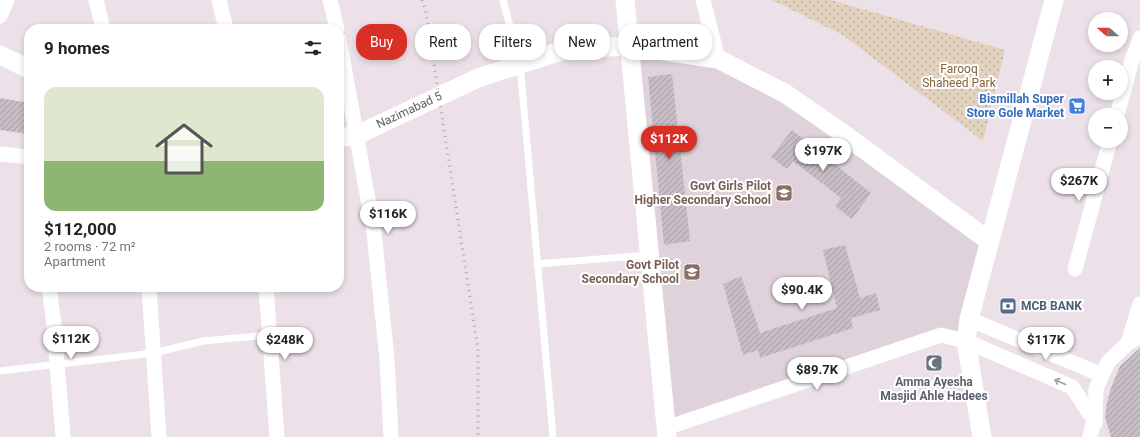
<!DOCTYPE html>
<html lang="en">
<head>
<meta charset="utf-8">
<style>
	body { margin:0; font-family:Roboto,sans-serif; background:#f2f2f2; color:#222; height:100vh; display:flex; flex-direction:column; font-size:15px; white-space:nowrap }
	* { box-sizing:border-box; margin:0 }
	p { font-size:13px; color:#767676 }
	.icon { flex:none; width:22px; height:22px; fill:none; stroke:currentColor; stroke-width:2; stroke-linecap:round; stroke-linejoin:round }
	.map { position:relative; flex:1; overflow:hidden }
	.details { position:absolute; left:24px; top:24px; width:320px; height:268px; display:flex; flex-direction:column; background:#fff; border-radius:16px; box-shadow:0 2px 6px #0003 }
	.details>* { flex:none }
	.guide { position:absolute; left:356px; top:24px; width:380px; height:36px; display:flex; gap:8px }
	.needle { width:26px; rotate:290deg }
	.controls { position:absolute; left:1088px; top:12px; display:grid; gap:8px }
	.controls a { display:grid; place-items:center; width:40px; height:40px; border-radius:50%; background:#fff; box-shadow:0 2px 6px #0003; font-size:20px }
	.price { position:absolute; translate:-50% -34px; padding:0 9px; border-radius:14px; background:#fff; color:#222; font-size:13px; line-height:26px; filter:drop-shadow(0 1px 2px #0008) }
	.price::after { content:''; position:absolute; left:50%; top:24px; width:12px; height:9px; margin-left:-6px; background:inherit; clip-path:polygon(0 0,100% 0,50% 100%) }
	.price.current { background:#d93025; color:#fff }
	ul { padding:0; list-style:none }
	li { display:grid; align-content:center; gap:8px; height:212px; padding:0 20px }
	li span { display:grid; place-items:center; height:124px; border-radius:12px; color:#555 }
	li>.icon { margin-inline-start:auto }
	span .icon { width:72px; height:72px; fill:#fffc; stroke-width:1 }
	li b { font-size:17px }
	h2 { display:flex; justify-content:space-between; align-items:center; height:48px; padding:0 20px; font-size:17px }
	.tag { padding:0 14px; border-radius:16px; background:#fff; box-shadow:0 2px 6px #0003; font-size:14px; line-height:36px }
	.tag.current { background:#d93025; color:#fff }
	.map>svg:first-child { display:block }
	.education { fill:#dfd2db }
	.park { fill:url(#park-dots) }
	.building { fill:url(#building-hatch) }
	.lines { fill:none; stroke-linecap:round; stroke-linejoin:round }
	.service { stroke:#fff; stroke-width:7 }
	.minor { stroke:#fff; stroke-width:15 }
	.tertiary { stroke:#fff; stroke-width:19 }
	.rail { stroke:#a6a8a6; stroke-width:3; stroke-dasharray:1 5; stroke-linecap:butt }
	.oneway { stroke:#9ca19c }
	.labels { text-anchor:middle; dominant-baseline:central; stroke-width:4; stroke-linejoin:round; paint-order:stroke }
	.park-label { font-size:12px; fill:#836338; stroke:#fff }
	.shop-label { font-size:12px; font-weight:bold; fill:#366cbe; stroke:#fff; text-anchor:end }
	.street-label { font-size:12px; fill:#5a625a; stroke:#fff }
	.education-label { font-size:12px; font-weight:bold; fill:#785e54; stroke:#fff; text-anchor:end }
	.service-label { font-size:12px; font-weight:bold; fill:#4e5e75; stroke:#fff; text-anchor:start }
	.worship-label { font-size:12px; font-weight:bold; fill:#5b616d; stroke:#fff }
</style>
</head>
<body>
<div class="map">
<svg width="1140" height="437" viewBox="0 0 1140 437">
	<defs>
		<pattern id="park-dots" width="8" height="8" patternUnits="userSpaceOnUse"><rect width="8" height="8" fill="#e3d2be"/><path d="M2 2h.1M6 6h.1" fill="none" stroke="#bbae9d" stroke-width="1.8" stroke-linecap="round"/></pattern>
		<pattern id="building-hatch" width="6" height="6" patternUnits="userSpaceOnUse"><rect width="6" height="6" fill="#c7bec5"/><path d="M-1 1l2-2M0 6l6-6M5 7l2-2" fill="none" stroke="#a59ea3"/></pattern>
	</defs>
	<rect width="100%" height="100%" fill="#ece1e9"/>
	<path class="education" d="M631 46 718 59 989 241 966 341 941 335 666 428Z"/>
	<path class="park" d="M772 0H831L1005 50 983 141 841 34Z"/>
	<path class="building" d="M672 74 690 241 664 245 648 77Z
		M0 98 29 103V134L0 130Z
		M792 130 871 193 852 219 835 206 841 198 793 161 787 169 771 157Z
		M845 245 860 298 876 293 880 310 851 318 853 328 760 358 758 350 743 355 723 284 741 276 760 333 837 308 823 250Z
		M1140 348V437H1111L1105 417 1107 402 1112 385 1120 366Z"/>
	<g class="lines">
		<path class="service" d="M503 0 520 64 553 437
			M537 264 649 255
			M0 371 154 353 203 341 269 335"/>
		<path class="minor" d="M96 0 103 29
			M219 0 226 29
			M330 0 337 29
			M703 0 718 59
			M0 16 7 0
			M339 39 374 232 387 359 391 437
			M1117 115 1132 60 1140 38
			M0 154 29 157
			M1075 269 1110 141
			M49 287 54 325 63 437
			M149 287 159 437
			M266 287 277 437
			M969 319 1102 375
			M1128 343 1140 304
			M1095 423 1096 389 1108 362 1128 343 1140 336
			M666 428 941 335 966 341 1072 387 1094 420 1090 437"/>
		<path class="tertiary" d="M625 0 667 437
			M0 55 29 69
			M339 138 357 135 478 78 567 49 631 46 718 59 786 94 838 130 989 241
			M982 437 966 341 969 319 1054 0"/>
		<path class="rail" d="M422 0 426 13 478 349V437"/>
	</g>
	<defs><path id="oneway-shaft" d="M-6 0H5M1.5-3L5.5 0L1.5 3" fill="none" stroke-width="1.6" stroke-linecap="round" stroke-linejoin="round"/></defs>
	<use class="oneway" href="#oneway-shaft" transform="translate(1060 382) rotate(-156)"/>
	<defs>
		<g id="supermarket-square" transform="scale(0.9)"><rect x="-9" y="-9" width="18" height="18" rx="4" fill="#3f7fe0" stroke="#fff"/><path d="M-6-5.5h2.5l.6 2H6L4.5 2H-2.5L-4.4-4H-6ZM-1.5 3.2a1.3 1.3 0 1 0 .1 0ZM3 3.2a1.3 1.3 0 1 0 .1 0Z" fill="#fff"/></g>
		<g id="school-square" transform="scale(0.9)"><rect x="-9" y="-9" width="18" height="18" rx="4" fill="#8d6e63" stroke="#fff"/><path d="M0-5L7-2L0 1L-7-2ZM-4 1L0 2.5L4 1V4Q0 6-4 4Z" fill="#fff"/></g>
		<g id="bank-square" transform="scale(0.9)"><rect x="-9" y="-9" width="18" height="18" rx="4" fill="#5c6f8a" stroke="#fff"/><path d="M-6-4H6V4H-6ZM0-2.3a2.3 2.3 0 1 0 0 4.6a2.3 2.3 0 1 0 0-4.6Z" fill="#fff"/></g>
		<g id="mosque-square" transform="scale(0.9)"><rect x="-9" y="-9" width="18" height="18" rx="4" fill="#6b7280" stroke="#fff"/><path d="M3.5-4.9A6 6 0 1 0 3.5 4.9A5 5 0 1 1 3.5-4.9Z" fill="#fff"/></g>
	</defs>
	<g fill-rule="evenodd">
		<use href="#supermarket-square" x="1077" y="106"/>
		<use href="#school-square" x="784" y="193"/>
		<use href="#school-square" x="692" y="272"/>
		<use href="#bank-square" x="1008" y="306"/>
		<use href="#mosque-square" x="934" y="363"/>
	</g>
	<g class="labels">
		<g class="park-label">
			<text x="959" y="69">Farooq<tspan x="959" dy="14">Shaheed Park</tspan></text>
		</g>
		<g class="shop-label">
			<text x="1064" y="99">Bismillah Super<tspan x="1064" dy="14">Store Gole Market</tspan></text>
		</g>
		<g class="street-label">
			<text transform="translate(409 110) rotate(-25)">Nazimabad 5</text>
		</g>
		<g class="education-label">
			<text x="771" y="186">Govt Girls Pilot<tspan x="771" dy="14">Higher Secondary School</tspan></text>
			<text x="679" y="265">Govt Pilot<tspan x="679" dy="14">Secondary School</tspan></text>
		</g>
		<g class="service-label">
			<text x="1021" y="306">MCB BANK</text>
		</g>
		<g class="worship-label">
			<text x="934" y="382">Amma Ayesha<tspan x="934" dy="14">Masjid Ahle Hadees</tspan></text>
		</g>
	</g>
</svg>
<div class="controls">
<a><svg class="needle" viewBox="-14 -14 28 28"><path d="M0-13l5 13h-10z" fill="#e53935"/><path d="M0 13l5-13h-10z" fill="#767676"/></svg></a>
<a>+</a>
<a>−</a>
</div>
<b class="price current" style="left:669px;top:160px">$112K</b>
<b class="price" style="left:823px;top:172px">$197K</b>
<b class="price" style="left:1079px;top:202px">$267K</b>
<b class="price" style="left:388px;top:235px">$116K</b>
<b class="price" style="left:802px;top:311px">$90.4K</b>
<b class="price" style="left:71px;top:360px">$112K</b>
<b class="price" style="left:285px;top:361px">$248K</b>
<b class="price" style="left:1046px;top:361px">$117K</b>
<b class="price" style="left:817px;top:391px">$89.7K</b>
<div class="guide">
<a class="tag current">Buy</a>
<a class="tag">Rent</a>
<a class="tag">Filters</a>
<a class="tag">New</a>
<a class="tag">Apartment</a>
</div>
<section class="details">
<h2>9 homes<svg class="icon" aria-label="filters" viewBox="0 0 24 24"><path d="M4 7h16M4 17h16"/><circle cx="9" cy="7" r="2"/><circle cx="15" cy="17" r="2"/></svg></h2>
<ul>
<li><span style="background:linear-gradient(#dfe7d0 60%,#8fb573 0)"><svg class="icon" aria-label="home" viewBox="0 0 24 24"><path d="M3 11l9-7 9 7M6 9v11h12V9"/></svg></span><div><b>$112,000</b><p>2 rooms · 72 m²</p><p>Apartment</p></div></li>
</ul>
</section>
</div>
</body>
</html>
